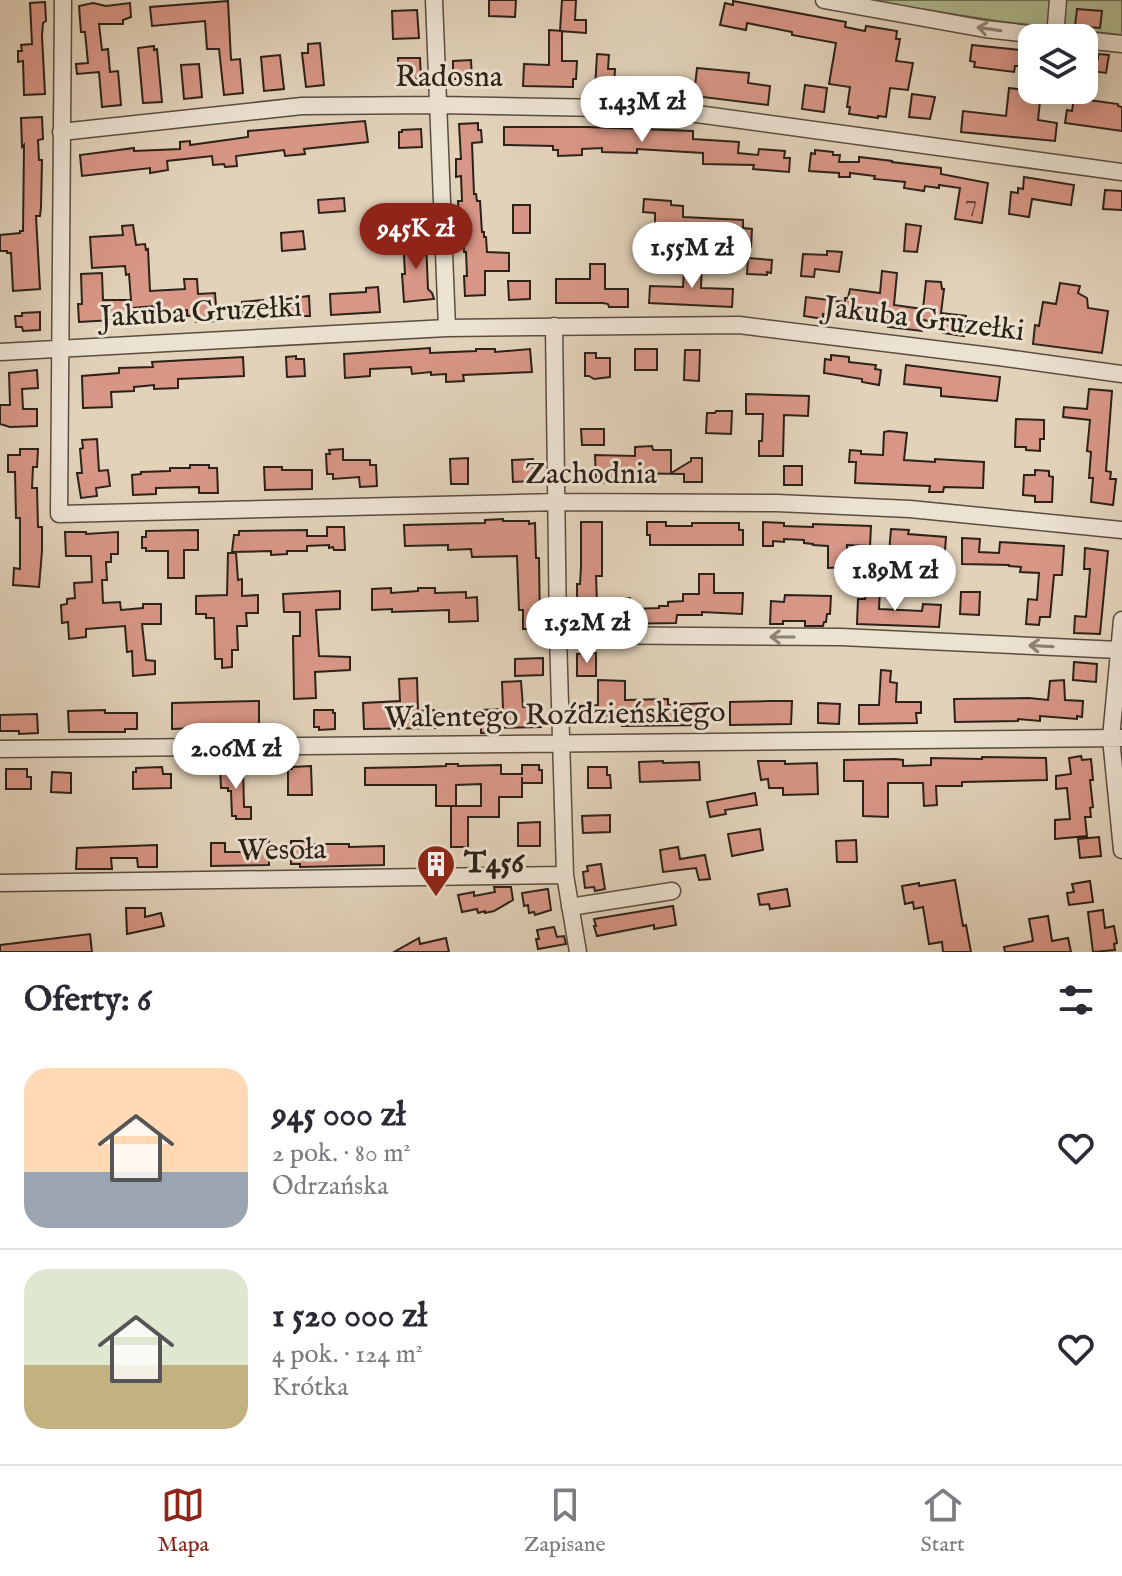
<!DOCTYPE html>
<html lang="pl">
<head>
<meta charset="utf-8">
<style>
	body { margin:0; font-family:"IM FELL English",serif; background:#f2f2f3; color:#2b2b33; height:100vh; display:flex; flex-direction:column; font-size:30px; white-space:nowrap }
	* { box-sizing:border-box; margin:0 }
	p { font-size:26px; color:#7c7c81 }
	.icon { flex:none; width:44px; height:44px; fill:none; stroke:currentColor; stroke-width:2; stroke-linecap:round; stroke-linejoin:round }
	.map { position:relative; height:952px; overflow:hidden }
	.panel { display:flex; flex-direction:column; background:#fff; flex:1 }
	.panel>* { flex:none }
	.fabs { position:absolute; left:1018px; top:24px; display:grid; gap:16px }
	.fabs a { display:grid; place-items:center; width:80px; height:80px; border-radius:16px; background:#fff; box-shadow:0 4px 20px #0003; font-size:40px }
	.price { position:absolute; translate:-50% -68px; padding:0 18px; border-radius:28px; background:#fff; color:#222; font-size:26px; line-height:52px; filter:drop-shadow(0 2px 4px #0008) }
	.price::after { content:''; position:absolute; left:50%; top:48px; width:24px; height:18px; margin-left:-12px; background:inherit; clip-path:polygon(0 0,100% 0,50% 100%) }
	.price.on { background:#8f2418; color:#fff }
	ul { padding:0; list-style:none }
	li { display:flex; align-items:center; gap:24px; height:200px; padding:0 24px }
	li+li { border-top:2px solid #e1e1e2 }
	li span { display:grid; place-items:center; flex:none; width:224px; height:160px; border-radius:24px; color:#555 }
	li>.icon { margin-inline-start:auto }
	span .icon { width:96px; height:96px; fill:#fffc; stroke-width:1 }
	li b { font-size:34px }
	h2 { display:flex; justify-content:space-between; align-items:center; height:96px; padding:0 24px; font-size:34px }
	.tab-bar { display:flex; justify-content:space-around; align-items:center; height:112px; border-top:2px solid #e1e1e2; background:#fff; font-size:22px; color:#7c7c81 }
	.tab-bar a { display:grid; justify-items:center; gap:4px }
	.tab-bar .on { color:#8f2418 }
	.map>svg:first-child { display:block }
	.green { fill:#b0bd92; stroke:#6e7055; stroke-width:2 }
	.building { fill:#d89686; stroke:#2c2218; stroke-width:2 }
	.lines { fill:none; stroke-linecap:round; stroke-linejoin:round }
	.street-casing { stroke:#5a4e40; stroke-width:19 }
	.street { stroke:#ece2d2; stroke-width:16 }
	.oneway { stroke:#8c8275 }
	.labels { text-anchor:middle; dominant-baseline:central; stroke-width:6; stroke-linejoin:round; paint-order:stroke }
	.number-label { font-size:26px; fill:#573f34 }
	.street-label { font-size:30px; fill:#2c2218; stroke:#ece2d2 }
	.poi-label { font-size:30px; font-weight:bold; fill:#2c2218; stroke:#ece2d2; text-anchor:start }
</style>
</head>
<body>
<div class="map">
<svg width="1122" height="952" viewBox="0 0 1122 952">
	<rect width="100%" height="100%" fill="#e2d2ba"/>
	<filter id="stains"><feTurbulence type="fractalNoise" baseFrequency=".0025" numOctaves="4"/><feColorMatrix values="0 0 0 0 .2 0 0 0 0 .09 0 0 0 0 .02 0 0 0 .5 -.17"/></filter>
	<radialGradient id="worn" r=".72"><stop offset=".6" stop-color="#630" stop-opacity="0"/><stop offset="1" stop-color="#630" stop-opacity=".3"/></radialGradient>
	<path class="green" d="M861 0H1122V35L1004 22Z"/>
	<path class="building" d="M489 0H516L515 17 489 16Z
		M562 0H576L575 20H586V33L560 31Z
		M228 1 231 60 240 59 243 93 224 95 219 49H207L205 21 152 26 150 7Z
		M733 1 846 22 845 27 865 31 866 26 897 31 896 39H900L896 61 913 63 908 90 890 88 886 117 878 116V118L849 114 850 107H847L850 87 829 84 836 43 792 35V32L747 23 746 30 720 25 725 3 733 5Z
		M45 2 46 21 43 23 42 36 45 94 24 95 23 61 18 62V51H22L21 45 32 44 30 3Z
		M93 3 106 6 130 3 131 17 123 20V24H99L102 50 108 49 110 72 118 71 121 105 102 107 99 72 77 74 76 64 88 63 85 32H81L79 6Z
		M1077 9 1102 11 1100 28 1075 26Z
		M417 10 419 38 393 39 392 11Z
		M549 30 562 31V61H577L576 79H573V87L523 86 524 64 549 65Z
		M320 43 324 85 306 87 302 53H308V44Z
		M972 45 1021 50 1020 66H1015L1014 72 974 67 975 62 970 61Z
		M154 46V50L157 49 162 102 143 103 138 48Z
		M597 54 609 55 608 69H615L614 89 595 88Z
		M1098 54 1109 55 1106 73 1084 70V57L1098 59Z
		M280 55 284 89 264 91 261 57Z
		M398 58H420L421 78 402 80V77L398 76Z
		M471 60 472 79H453V61Z
		M199 64 202 97 184 99 181 65Z
		M697 68 749 73 748 83 770 86 768 105 694 96Z
		M805 85 827 88 824 112 802 109Z
		M1009 88 1041 92 1038 120 1057 123 1055 141 961 132 963 111 1006 116Z
		M912 94 935 97 930 119 909 117Z
		M1074 98 1118 104V106L1122 107V131L1065 123 1067 110 1072 111Z
		M42 117 43 139 38 140 39 160H42L41 207 40 216H36L40 289 13 291 11 253H7V251H0V235L20 233V231H23L24 145 22 147 21 118Z
		M365 121 368 142 304 149 305 154 285 156 284 150 236 156 237 166 225 167 224 164 213 165 212 156 167 161 168 170 150 173V168L82 176 80 155 134 148V151L180 149V142L190 141V145L248 137V131Z
		M478 123V130H481L482 142 472 143 474 194H476L477 201H480L482 232H484V237H486L487 252 509 253V271H485V295L465 296 464 276H467L466 252H464L463 221H459L458 201H462L461 176 456 177V159H461L459 124Z
		M504 127H588L693 131V139L739 142 738 153 758 155 759 149 785 151 784 158H790L789 172 753 169 754 165 703 164V153L637 149V153L602 152V148L582 149V155L558 156V150H553V146L504 145Z
		M421 129 422 147 399 148V132H402V130Z
		M815 150 833 152V155H840L839 162H859V157L892 161V162L941 168V174L988 183 982 223 955 219 960 188 939 185V188L925 186 924 191 904 188 905 182 874 179 875 176 850 173V177H839V173L809 171 811 153 815 154Z
		M1024 177 1074 185 1071 205 1032 199 1029 217 1009 214 1011 192 1018 193V188L1023 189Z
		M1105 190 1122 191V210L1103 209Z
		M344 198 345 211 319 213 318 200Z
		M644 199 671 201V205L683 206V217L743 220V228L752 229 751 247H726V237L706 236H694V246H655V213L643 212Z
		M513 205H530V233H513Z
		M906 224 921 226 917 252 904 251Z
		M133 225 136 245 145 244 146 250 148 249 150 291 185 289 184 279H197L198 294 215 293 217 321 196 322 195 315 187 316V310L154 313V306L132 308 131 305 132 322 114 323V320L79 322 78 304H82L81 274 102 273 103 300H131L129 274 126 275 125 266 92 268 90 237 123 235 122 226Z
		M303 231 305 249 282 251 281 233Z
		M423 237V241H426L428 289 432 293 434 299 404 302 402 274H405L403 238Z
		M827 251 842 252 839 272 815 269 814 277 801 276 803 254 827 255Z
		M685 256H702L701 288 733 289 732 307 649 303 650 286 683 287Z
		M748 258 772 260 771 273 767 272V275L747 274Z
		M590 264H605V289H628V307H609L608 304 603 303H556V279H590Z
		M882 271 897 273 894 305 923 309 926 281 941 282 942 289H944L941 313 966 316 964 336 943 333 944 324 923 320 922 331 888 327 889 322 823 314V319L804 316 806 297 845 302V298H848L850 289 880 293Z
		M508 281H530V299L509 300Z
		M1060 283 1080 286 1078 293 1087 298 1088 308 1108 311 1102 353 1033 344 1035 325 1039 326 1043 302 1056 304Z
		M378 287 380 312 331 315 330 294 366 292V288Z
		M309 296 310 316H287L286 299Z
		M263 300 264 318 243 320 242 302Z
		M40 312V330L23 331 22 327H16L15 316H22V313Z
		M430 348V353L476 351V349H495V352L530 349 532 372 463 375 464 381 446 382V374L431 375V372L412 374 411 367 370 369V376L345 378 344 354Z
		M635 349H657V370H635Z
		M685 350H700L699 381 684 380Z
		M585 353H596V358H610V377L594 379 589 376H585Z
		M831 355 849 357V362L876 365 875 369 881 370 879 385 862 382V379L824 373 825 359 831 360Z
		M296 356V359H304L305 376 287 377 286 357Z
		M243 357 244 376 178 379V388L154 389V385L134 387V391L111 392 112 407 83 408 82 376 119 373V368L153 367 152 362Z
		M906 365 1000 377 997 401 941 396V388L904 384Z
		M37 370 38 388 22 389 23 409H37V426L10 427 0 424V405H10L9 373Z
		M1089 389 1112 391 1106 471 1111 472 1110 479H1116L1113 505 1091 502 1093 478H1089L1091 452 1087 451 1090 420 1063 417 1064 407 1087 409Z
		M746 394 809 396 808 416 784 415 783 456H759V441H762L763 414H746Z
		M716 411H732L731 434 706 433 707 413H715Z
		M1016 419 1044 420V439H1040V451L1026 450V447H1015Z
		M581 429H604V445H582Z
		M889 431 907 433 904 460 935 462V459L984 462 983 488 944 487 943 492H929L930 486 855 483 856 462H849L850 450 861 451V454L883 455 884 432Z
		M97 439 99 471 108 470 110 486 96 488 97 496 81 498 77 473H82L80 449 83 448 82 440Z
		M652 446 653 450H671V473L691 461V458H702V482H684V474L621 473V482L596 483 595 455 635 456V447Z
		M20 449H38L37 467H33L32 488H37L38 527H42V551L39 587 13 585 14 568 20 569V518H16L15 472H8V455H20Z
		M343 449V460H370V465H376L377 486 360 487 359 477 333 479V474H327L326 454H330L329 450Z
		M468 458V484H451L450 459Z
		M533 459V481L513 482 512 460Z
		M190 465H209V468H217L218 493H199V487L156 488V494L133 495 132 475 141 474V472L170 471V468H190Z
		M784 466H802V485H784Z
		M264 467H282V470H312V489L265 490Z
		M1035 470 1049 471V476L1053 477 1052 502H1035V496L1023 495 1024 475H1035Z
		M503 519V521H529V524L535 523 536 558H539L540 629H523V610H519L517 556 472 557 471 549 448 550V545L405 546 404 525 485 523V520Z
		M581 522H602V576H596L597 603H577V584H580L581 567Z
		M647 522H666V526H692V523H739V530H743V545H650V535H647Z
		M763 522 784 523V526L813 527V524L871 526 870 546 847 545V567L828 568V546L813 545V544L804 543V540L784 539V542L773 541V546H763Z
		M327 527H344L345 550H334L333 547 329 548V545L307 546V551H287V554L271 555V551L232 552 234 535H239V531L307 530V536H327Z
		M891 529 909 530 908 534 946 537 944 563 933 562 934 555 889 553Z
		M198 530V550H184V578H168V551H146V548H142V537H146V531Z
		M65 532H86V534L118 532V554H111V562H106L107 580H102L103 603 120 602 121 610 143 608V604H161V624H142L146 660 155 661V674L133 676 132 651 127 652 125 626 86 629V637L69 639 68 622 62 623 61 605 67 604V599L75 598 74 583 92 582 91 556H66Z
		M962 538 980 539 979 552 999 553 1000 542 1064 546 1062 575H1054L1050 617H1040L1039 625 1026 624 1028 599 1037 600 1039 573 1020 572 1021 567 1009 566V565L962 564Z
		M1085 548 1108 551 1100 634 1074 633 1075 616 1086 617 1090 569H1084Z
		M228 553H236L238 580 242 579V596L258 595V613H246L247 626H237L238 650H232V667L222 668V659H215L214 618H206V614H196V596L227 595Z
		M699 574H714V593H743L742 614 702 612V615H677L676 623 612 624 611 599 630 598 631 609 659 608V606H668V602L683 601V594H699Z
		M391 588V593L418 591V588H435V593L466 592V598L477 597 478 621 449 622V610L392 612V609L372 610V589Z
		M866 588 880 589 879 609 922 611 923 604 941 605 939 627 857 624 858 599H865Z
		M340 591V609L316 610 319 656 350 657V670L315 672 316 698 294 699 293 636H300V612H284L283 594Z
		M961 592H980L979 615 960 614Z
		M785 595 831 596 830 614H827L826 622H824L823 626H805V621H783V624H770L771 601 784 602Z
		M596 653V676H577V654Z
		M543 658V675L515 676V659Z
		M1074 662 1097 664 1096 682 1073 680Z
		M881 670 891 671 890 682 897 683 896 702H921V713H916L917 723 859 724V705H879Z
		M417 678 418 711 434 710 435 728 364 729 363 703 400 701 399 679Z
		M598 680 625 681V700L668 699V705L707 703 708 725 622 726 621 716H599L598 724H580V706L598 705Z
		M1064 680 1065 700 1083 701 1082 717 1077 716V719L1040 716V721L1018 719V721L955 722 954 699 1029 698 1048 700 1050 681Z
		M521 681 523 707 541 706V727L491 728 485 733H481V710L503 709 502 682Z
		M259 701V726L172 729V703Z
		M769 701H792L791 724 730 725V702Z
		M818 703 840 704 839 724 818 723Z
		M105 710V713H137V729H125V732H69L68 711Z
		M314 710H333V713H335V729L319 730V727H314Z
		M37 714 38 733 19 734V731H0V715Z
		M1081 756 1082 760 1091 759 1093 780H1090L1093 807 1090 808 1091 817H1085L1087 836 1055 839V820L1070 819 1067 788 1056 789V776L1071 774 1069 758Z
		M982 757 1046 758 1047 780 962 782V786H936L937 805 924 806 923 783H888V817L863 816V781H844V760L895 759 903 760V766L931 765V758L982 759Z
		M663 761V763L699 762 700 780 640 782 639 762Z
		M758 761H785V764L817 763 818 794 783 795V788H769L768 779 761 780Z
		M446 764H458V766L501 765V774H522V765H539V770H542V783H522V777V797H499V817H468V847H451V806H481V784L456 785V806H436V785H365V768L417 767 446 766Z
		M311 766 312 795H288V769H292V767Z
		M162 767 163 774H171V788L133 789V772H136V768Z
		M220 767H243L244 807H251V819H236V816H232L231 791H228V788H221Z
		M588 767H607V775H610L611 788H588Z
		M6 769H27V777H31V789H6Z
		M52 772 71 773V793L51 792Z
		M755 793 757 805 725 810 726 814 710 817 707 802Z
		M610 815V832L583 833 582 816Z
		M540 822V846H518V823Z
		M760 829 763 850 732 856 728 834Z
		M1099 837 1101 856 1080 858 1078 839Z
		M251 840H269V865L211 866V843H225V852H251Z
		M856 840 857 862H837L836 841Z
		M291 841H311L312 844H349V847L384 846V865L300 867V864H291Z
		M157 845V867H138L137 858H111L112 869H76L77 848Z
		M678 847 680 859 705 855 710 879 699 880 696 868 663 872 660 850Z
		M601 864 605 889 595 891 594 887 585 888 583 872 588 871 587 866Z
		M955 880 963 926 966 925 971 952H943L942 942 929 944 923 907 914 909 913 902 905 904 902 886 919 883V886Z
		M1090 881 1093 902 1069 905 1067 893 1074 892 1072 884Z
		M494 887H511L513 900 494 911 485 913V911L478 913 477 909 462 912 458 895 474 892V896L495 892Z
		M548 889 551 910 535 915 534 912 529 913 528 905 524 906 522 893Z
		M787 889 790 906 770 909 769 904 760 905 758 894Z
		M673 906 676 925 654 929V925L597 936 594 926H596L594 919Z
		M126 908H145V917L161 913 164 926 127 934Z
		M1103 910 1105 928 1114 926 1117 943 1114 944 1115 950 1093 952 1088 912Z
		M1048 916 1052 941 1068 938 1071 952H1005L1004 947 1033 941 1029 919Z
		M554 927 557 937 564 936 566 944 538 949 536 939H539L537 930Z
		M90 934 92 952H0V945Z
		M419 938 420 944 446 938 449 952H394Z"/>
	<g class="lines">
		<g class="street-casing">
			<path id="street" d="M63 0 59 514 557 502 777 503 910 509 1122 530
				M434 0 447 328
				M824 0 985 29 1066 38
				M1055 37 1058 0
				M1084 40 1122 44
				M61 132 302 106 439 105 660 109 1122 172
				M554 326 558 635 565 875 578 952
				M0 352 447 328 739 325 991 356 1122 374
				M1122 620 1111 738 1122 850
				M558 635 841 637 1119 650
				M0 749 1122 738
				M0 883 565 875
				M570 907 672 891"/>
		</g>
		<use href="#street" class="street"/>
	</g>
	<defs><path id="oneway-shaft" d="M-6 0H5M1.5-3L5.5 0L1.5 3" fill="none" stroke-width="1.6" stroke-linecap="round" stroke-linejoin="round" transform="scale(2)"/></defs>
	<g class="oneway">
		<use href="#oneway-shaft" transform="translate(989 29) rotate(-172)"/>
		<use href="#oneway-shaft" transform="translate(782 637) rotate(-180)"/>
		<use href="#oneway-shaft" transform="translate(1041 646) rotate(-177)"/>
	</g>
	<defs>
		<g id="building-pin" transform="scale(2)"><path d="M0 17L-7.5 6A9.5 9.5 0 1 1 7.5 6Z" fill="#8f2418" stroke="#ece2d2"/><path d="M-4-6H4V6H1V3H-1V6H-4ZM-2.5-4.3h1.7v1.8h-1.7ZM.8-4.3h1.7v1.8H.8ZM-2.5-1h1.7V.8h-1.7ZM.8-1h1.7V.8H.8Z" fill="#fff"/></g>
	</defs>
	<g fill-rule="evenodd">
		<use href="#building-pin" x="436" y="864"/>
	</g>
	<g class="labels">
		<g class="number-label">
			<text x="971" y="203">7</text>
		</g>
		<g class="street-label">
			<text x="449" y="78">Radosna</text>
			<text transform="translate(201 313) rotate(-3)">Jakuba Gruzełki</text>
			<text transform="translate(924 320) rotate(7)">Jakuba Gruzełki</text>
			<text x="591" y="475">Zachodnia</text>
			<text transform="translate(555 716) rotate(-1)">Walentego Roździeńskiego</text>
			<text transform="translate(282 851) rotate(-1)">Wesoła</text>
		</g>
		<g class="poi-label">
			<text x="464" y="864">T456</text>
		</g>
	</g>
	<rect width="100%" height="100%" filter="url(#stains)"/>
	<rect width="100%" height="100%" fill="url(#worn)"/>
</svg>
<div class="fabs">
<a><svg class="icon" aria-label="layers" viewBox="0 0 24 24"><path d="M12 4l9 5-9 5-9-5zM3 14l9 5 9-5"/></svg></a>
</div>
<b class="price" style="left:642px;top:144px">1.43M zł</b>
<b class="price on" style="left:416px;top:271px">945K zł</b>
<b class="price" style="left:692px;top:290px">1.55M zł</b>
<b class="price" style="left:895px;top:613px">1.89M zł</b>
<b class="price" style="left:587px;top:665px">1.52M zł</b>
<b class="price" style="left:236px;top:791px">2.06M zł</b>
</div>
<section class="panel">
<h2>Oferty: 6<svg class="icon" aria-label="filters" viewBox="0 0 24 24"><path d="M4 7h16M4 17h16"/><circle cx="9" cy="7" r="2"/><circle cx="15" cy="17" r="2"/></svg></h2>
<ul>
<li><span style="background:linear-gradient(#ffd9b3 65%,#9aa5b1 0)"><svg class="icon" aria-label="home" viewBox="0 0 24 24"><path d="M3 11l9-7 9 7M6 9v11h12V9"/></svg></span><div><b>945 000 zł</b><p>2 pok. · 80 m²</p><p>Odrzańska</p></div><svg class="icon" aria-label="heart" viewBox="0 0 24 24"><path d="M12 20l-8-8c-3-5 5-10 8-4 3-6 11-1 8 4z"/></svg></li>
<li><span style="background:linear-gradient(#dfe7d0 60%,#c2b280 0)"><svg class="icon" aria-label="home" viewBox="0 0 24 24"><path d="M3 11l9-7 9 7M6 9v11h12V9"/></svg></span><div><b>1 520 000 zł</b><p>4 pok. · 124 m²</p><p>Krótka</p></div><svg class="icon" aria-label="heart" viewBox="0 0 24 24"><path d="M12 20l-8-8c-3-5 5-10 8-4 3-6 11-1 8 4z"/></svg></li>
</ul>
</section>
<nav class="tab-bar">
<a class="on"><svg class="icon" aria-label="map" viewBox="0 0 24 24"><path d="M3 6l6-2 6 2 6-2v14l-6 2-6-2-6 2zM9 4v14M15 6v14"/></svg>Mapa</a>
<a><svg class="icon" aria-label="saved" viewBox="0 0 24 24"><path d="M7 4h10v16l-5-4-5 4z"/></svg>Zapisane</a>
<a><svg class="icon" aria-label="home" viewBox="0 0 24 24"><path d="M3 11l9-7 9 7M6 9v11h12V9"/></svg>Start</a>
</nav>
</body>
</html>
